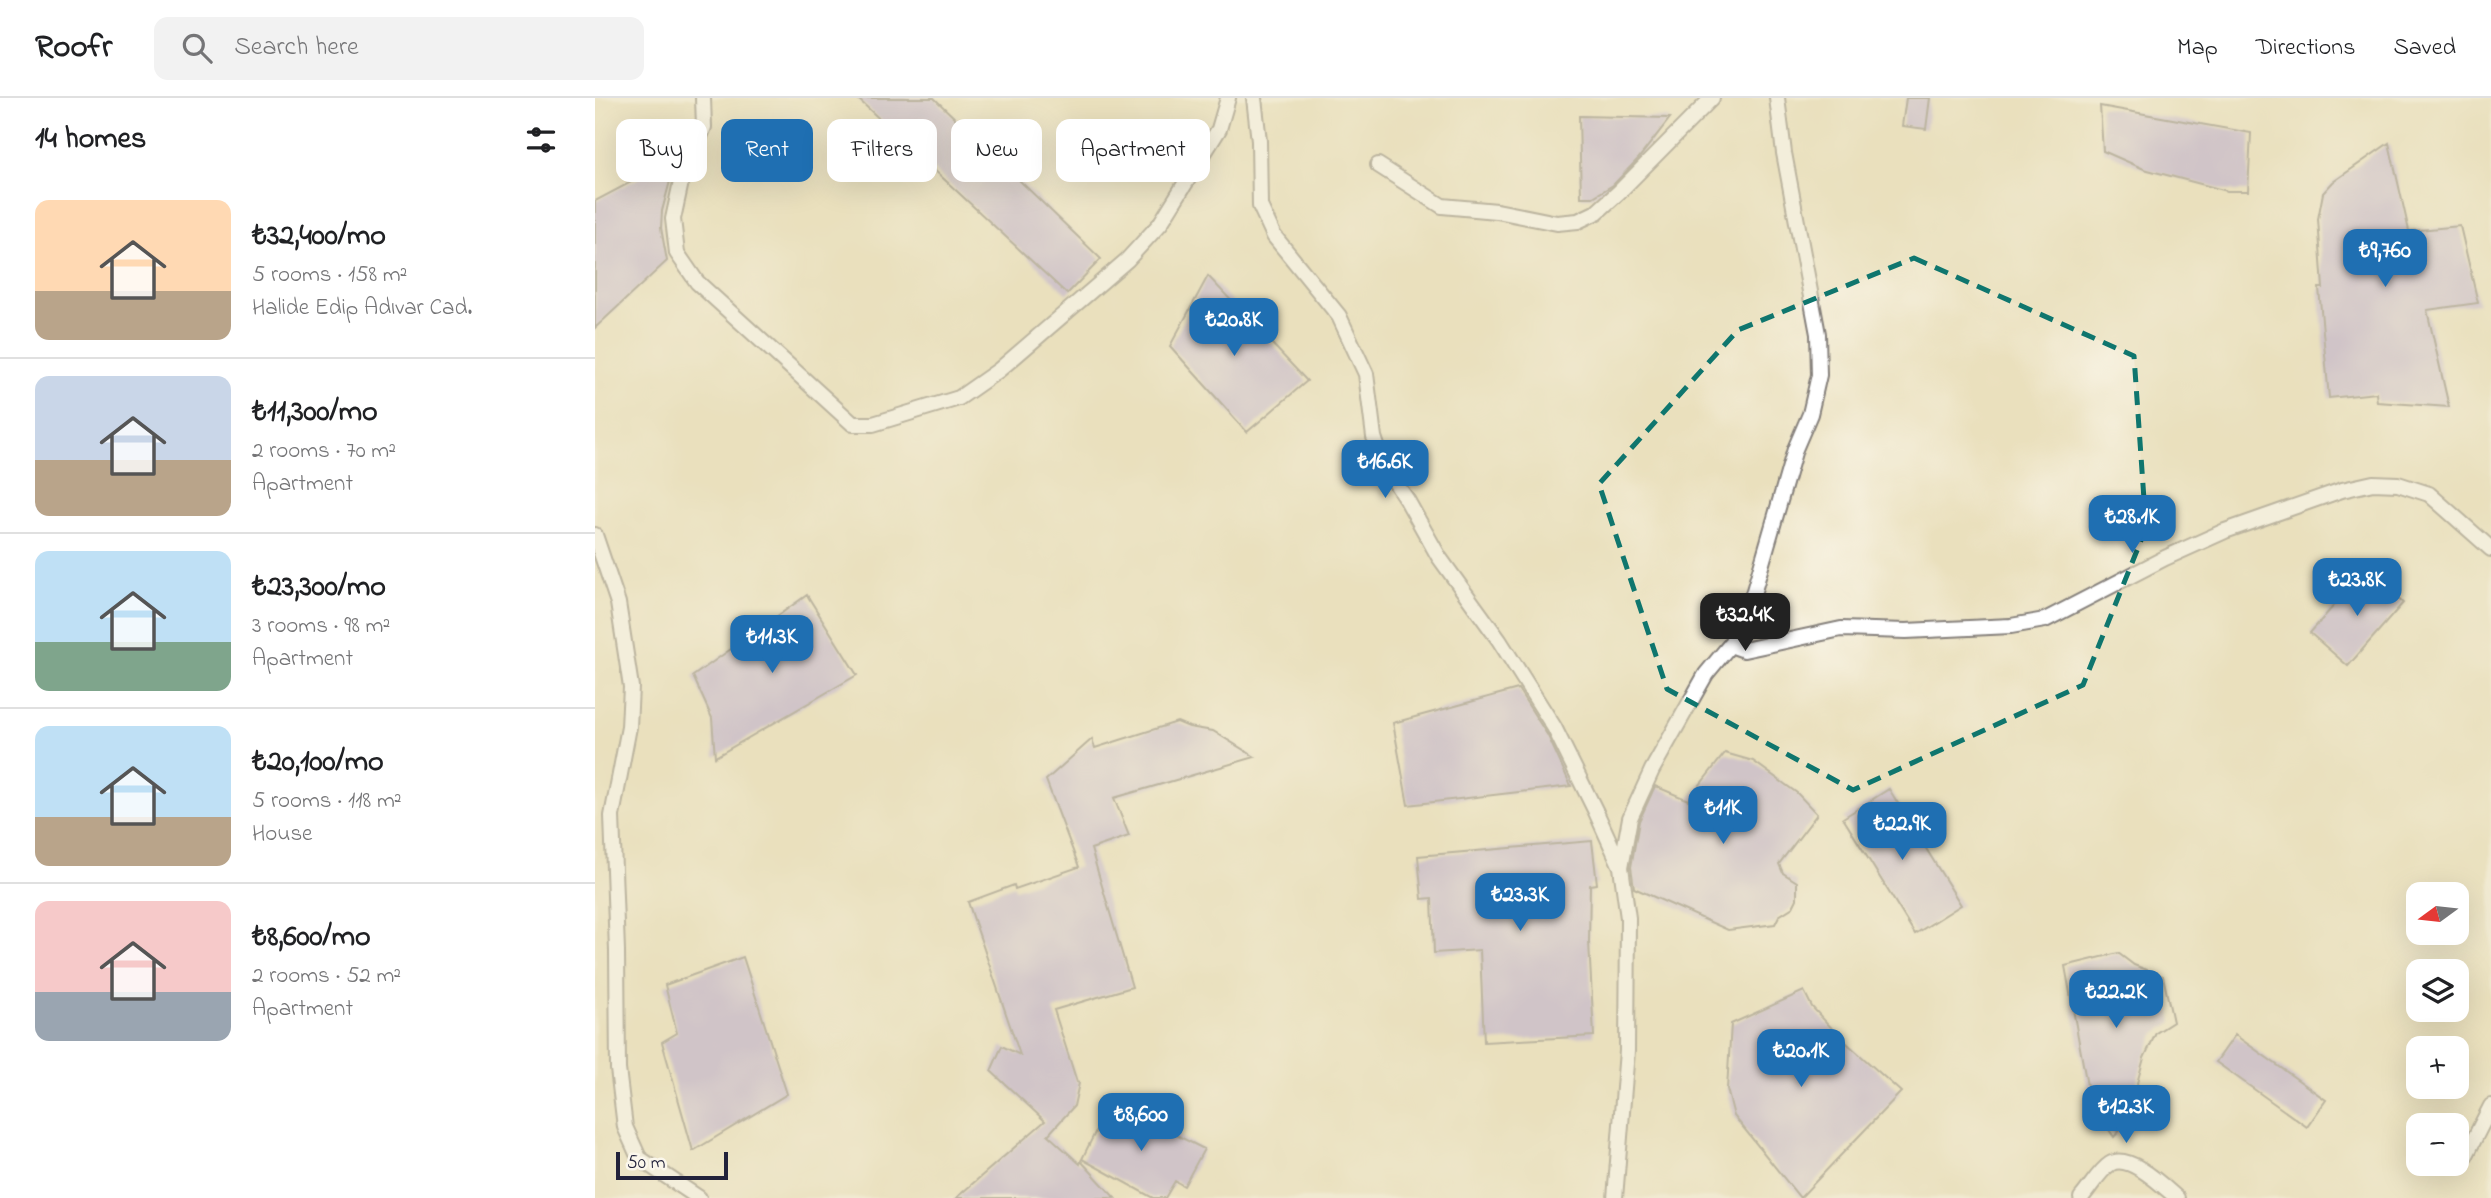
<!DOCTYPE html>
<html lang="en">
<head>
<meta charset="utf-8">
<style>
	body { margin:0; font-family:"Indie Flower",sans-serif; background:#f2f2f2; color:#202124; height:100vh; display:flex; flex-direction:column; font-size:26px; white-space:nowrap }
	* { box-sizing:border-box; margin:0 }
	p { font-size:23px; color:#757577 }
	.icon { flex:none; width:38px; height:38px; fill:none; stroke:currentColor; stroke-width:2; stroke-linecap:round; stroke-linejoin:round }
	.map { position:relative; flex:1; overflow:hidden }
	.panel { display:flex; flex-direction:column; background:#fff; width:595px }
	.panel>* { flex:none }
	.banner { position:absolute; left:21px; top:21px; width:665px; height:63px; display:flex; gap:14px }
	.needle { width:46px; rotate:255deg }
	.fabs { position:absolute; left:1811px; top:784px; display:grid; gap:14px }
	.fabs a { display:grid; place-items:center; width:63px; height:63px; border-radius:14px; background:#fff; box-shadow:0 7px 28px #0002; font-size:35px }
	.scale { position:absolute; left:21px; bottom:18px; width:112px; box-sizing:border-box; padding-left:7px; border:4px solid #22223b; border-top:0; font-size:19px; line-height:24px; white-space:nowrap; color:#22223b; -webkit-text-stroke:5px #fbf7ec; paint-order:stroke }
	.price { position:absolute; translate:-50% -60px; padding:0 16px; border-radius:14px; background:#1f6fb2; color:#fff; font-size:23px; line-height:46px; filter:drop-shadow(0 2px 4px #0008) }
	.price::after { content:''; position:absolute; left:50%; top:42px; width:21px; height:16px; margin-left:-10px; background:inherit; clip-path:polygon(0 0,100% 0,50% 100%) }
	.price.selected { background:#222; color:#fff }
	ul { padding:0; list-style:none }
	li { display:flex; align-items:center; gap:21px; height:175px; padding:0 35px }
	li+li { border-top:2px solid #e0e0e0 }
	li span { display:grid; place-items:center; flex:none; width:196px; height:140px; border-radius:14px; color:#555 }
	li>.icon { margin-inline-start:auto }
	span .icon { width:84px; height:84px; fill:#fffc; stroke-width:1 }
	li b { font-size:30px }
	h2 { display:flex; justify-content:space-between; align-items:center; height:84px; padding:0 35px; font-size:30px }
	.pill { padding:0 24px; border-radius:14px; background:#fff; box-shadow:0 7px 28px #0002; font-size:24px; line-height:63px }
	.pill.selected { background:#1f6fb2; color:#fff }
	header { display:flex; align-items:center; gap:42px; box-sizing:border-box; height:98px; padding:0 35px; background:#fff; border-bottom:2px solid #e0e0e0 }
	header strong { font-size:33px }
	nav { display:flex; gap:38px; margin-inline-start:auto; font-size:24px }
	.search { width:490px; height:63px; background:#f2f2f2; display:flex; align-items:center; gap:18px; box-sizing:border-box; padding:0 24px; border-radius:14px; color:#757577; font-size:26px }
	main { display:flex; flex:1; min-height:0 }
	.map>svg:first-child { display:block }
	.building { fill:#b2a3d5 }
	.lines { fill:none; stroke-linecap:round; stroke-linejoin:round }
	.minor-casing { stroke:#86817c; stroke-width:18 }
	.minor { stroke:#fff; stroke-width:14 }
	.marked { fill:none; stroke:#0f766e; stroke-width:5; stroke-dasharray:14 9; stroke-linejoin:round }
</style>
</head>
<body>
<header>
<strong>Roofr</strong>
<div class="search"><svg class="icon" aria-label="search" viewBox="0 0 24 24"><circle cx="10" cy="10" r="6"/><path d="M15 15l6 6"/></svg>Search here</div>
<nav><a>Map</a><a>Directions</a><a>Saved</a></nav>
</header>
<main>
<section class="panel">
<h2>14 homes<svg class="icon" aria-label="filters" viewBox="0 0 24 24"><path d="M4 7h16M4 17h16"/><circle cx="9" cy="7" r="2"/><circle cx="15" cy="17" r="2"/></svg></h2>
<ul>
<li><span style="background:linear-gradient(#ffd9b3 65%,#b9a48a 0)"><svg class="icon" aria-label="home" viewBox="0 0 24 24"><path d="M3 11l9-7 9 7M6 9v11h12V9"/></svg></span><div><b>₺32,400/mo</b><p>5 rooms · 158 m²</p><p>Halide Edip Adıvar Cad.</p></div></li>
<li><span style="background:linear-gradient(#c9d6e8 60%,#b9a48a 0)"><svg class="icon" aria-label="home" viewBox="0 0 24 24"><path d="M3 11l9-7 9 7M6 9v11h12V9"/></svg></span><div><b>₺11,300/mo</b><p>2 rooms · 70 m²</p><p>Apartment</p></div></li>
<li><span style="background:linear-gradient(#bfe0f5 65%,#7fa58c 0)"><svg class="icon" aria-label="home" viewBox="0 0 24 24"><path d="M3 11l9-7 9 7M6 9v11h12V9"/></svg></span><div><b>₺23,300/mo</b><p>3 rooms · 98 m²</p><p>Apartment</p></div></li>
<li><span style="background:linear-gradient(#bfe0f5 65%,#b9a48a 0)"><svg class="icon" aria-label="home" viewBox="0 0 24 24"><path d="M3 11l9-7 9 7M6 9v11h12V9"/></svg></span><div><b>₺20,100/mo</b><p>5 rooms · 118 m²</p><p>House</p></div></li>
<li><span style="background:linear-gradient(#f6c9c9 65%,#9aa5b1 0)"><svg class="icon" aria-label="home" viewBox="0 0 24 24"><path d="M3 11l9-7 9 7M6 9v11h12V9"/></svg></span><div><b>₺8,600/mo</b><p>2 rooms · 52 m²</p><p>Apartment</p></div></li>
</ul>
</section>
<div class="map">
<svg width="1896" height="1100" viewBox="0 0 1896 1100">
	<rect width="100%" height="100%" fill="#fbf7ec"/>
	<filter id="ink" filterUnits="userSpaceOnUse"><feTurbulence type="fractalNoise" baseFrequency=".0143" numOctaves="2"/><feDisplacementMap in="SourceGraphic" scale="14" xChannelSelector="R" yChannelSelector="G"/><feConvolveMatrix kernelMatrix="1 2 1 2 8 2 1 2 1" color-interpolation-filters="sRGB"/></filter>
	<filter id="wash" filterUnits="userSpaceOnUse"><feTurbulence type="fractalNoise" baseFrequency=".00686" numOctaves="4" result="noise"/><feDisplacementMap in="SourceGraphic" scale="28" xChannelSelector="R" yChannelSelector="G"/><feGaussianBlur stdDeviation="1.57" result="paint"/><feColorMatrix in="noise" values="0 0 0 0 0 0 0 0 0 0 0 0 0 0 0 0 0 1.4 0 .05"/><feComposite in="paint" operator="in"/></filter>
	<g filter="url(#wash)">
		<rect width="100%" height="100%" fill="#eae0bd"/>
		<g id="blocks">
			<path class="building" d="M262 0H339L506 161 472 196Z
				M1311 0H1335L1331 31 1307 28Z
				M1505 8 1656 35 1653 93H1632L1549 71 1508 53Z
				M984 18 1075 20 1043 61 1018 87 998 99H986Z
				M1794 45 1814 133 1865 128 1883 205 1832 212 1854 309 1782 304 1781 295 1734 300 1724 190H1728L1723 121 1728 95 1738 84Z
				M72 65 78 72 67 113 66 130 72 163 0 230V103Z
				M613 178 712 283 652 334 575 248Z
				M1770 472 1808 505 1753 568 1715 535Z
				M212 497 262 577 120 659 117 620 98 578Z
				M923 591 953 638 976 688 813 707 798 625Z
				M582 624 594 629 618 633 660 659 519 700 534 738 496 751 537 889 459 912 482 984 484 985 479 1008 453 1037 485 1066 486 1063 520 1100H361L450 1023 396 973 407 948 425 957 373 804 419 787 420 791 484 769 451 682 497 641 500 650Z
				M1130 655 1158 663 1202 695 1222 716 1184 766 1188 775 1202 784V801L1198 809 1184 818 1180 826 1133 832 1039 790 1036 769 1044 723 1060 688 1093 702Z
				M1294 691 1366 807 1320 836 1248 720Z
				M997 743 1002 786 995 787 994 844 999 938 889 944 885 852 839 855 837 800 827 801 823 758Z
				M1523 855 1539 867 1568 878 1578 924 1561 935 1549 960 1542 985 1546 1008 1519 1039 1495 1004 1470 868Z
				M148 859 192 996 98 1053 67 944 82 935 70 887Z
				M1209 893 1217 909 1244 938 1306 994 1205 1100 1139 1018 1132 991 1136 926Z
				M1640 937 1731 1002 1712 1029 1621 964Z
				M515 1004 609 1051 589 1088 580 1083 570 1100H558L487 1061Z"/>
		</g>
	</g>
	<g filter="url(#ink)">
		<use href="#blocks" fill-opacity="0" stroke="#86817c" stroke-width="2"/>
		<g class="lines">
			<g class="minor-casing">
				<path id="minor" d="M108 0 109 29 86 84 78 121 82 155 102 184 258 326H278L364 300 404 272 532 162 565 126 624 31 633 0
					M659 0 664 43 665 108 679 138 744 218 771 276 779 339 788 366 812 402 844 459 904 542 959 629 1001 714 1026 769
					M783 67 847 108 902 113 962 125 983 123 1002 114 1024 94 1117 0
					M0 437 23 505 36 589 34 629 17 718 22 853 23 971 30 1029 44 1060 104 1100
					M1135 547 1149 552 1246 531 1311 533 1416 528 1450 522 1570 460 1630 433 1747 392 1778 385 1803 386 1834 396 1896 451
					M1870 1059 1896 1008
					M1020 1100 1032 953 1033 820 1026 769 1035 720 1057 672 1111 576 1135 547 1156 503 1200 351 1215 316 1224 277 1223 236 1189 55 1182 0
					M1486 1100C1495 1090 1504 1073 1515 1066 1534 1054 1569 1089 1582 1100"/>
			</g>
			<use href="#minor" class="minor"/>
		</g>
	</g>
	<path d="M0 0H1896V1100H0ZM1319 160 1539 258 1551 430 1488 587 1258 692 1072 591 1004 386 1143 232Z" fill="#eae0bd" fill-opacity=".55" fill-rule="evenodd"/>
	<path class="marked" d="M1319 160 1539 258 1551 430 1488 587 1258 692 1072 591 1004 386 1143 232Z"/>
</svg>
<div class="fabs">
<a><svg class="needle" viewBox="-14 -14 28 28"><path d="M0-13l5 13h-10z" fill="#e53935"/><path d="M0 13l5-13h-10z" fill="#757577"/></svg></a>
<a><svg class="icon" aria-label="layers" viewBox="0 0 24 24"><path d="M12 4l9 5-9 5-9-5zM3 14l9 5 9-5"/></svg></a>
<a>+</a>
<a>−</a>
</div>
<div class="scale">50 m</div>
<b class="price" style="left:1790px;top:191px">₺9,760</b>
<b class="price" style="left:639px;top:260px">₺20.8K</b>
<b class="price" style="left:790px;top:402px">₺16.6K</b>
<b class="price" style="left:1537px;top:457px">₺28.1K</b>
<b class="price" style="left:1762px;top:520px">₺23.8K</b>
<b class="price selected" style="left:1150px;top:555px">₺32.4K</b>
<b class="price" style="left:177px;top:577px">₺11.3K</b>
<b class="price" style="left:1128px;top:748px">₺11K</b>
<b class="price" style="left:1307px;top:764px">₺22.9K</b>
<b class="price" style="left:925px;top:835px">₺23.3K</b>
<b class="price" style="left:1521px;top:932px">₺22.2K</b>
<b class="price" style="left:1206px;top:991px">₺20.1K</b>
<b class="price" style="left:1531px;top:1047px">₺12.3K</b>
<b class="price" style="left:546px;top:1055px">₺8,600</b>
<div class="banner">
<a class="pill">Buy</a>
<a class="pill selected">Rent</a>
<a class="pill">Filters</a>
<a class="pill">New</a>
<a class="pill">Apartment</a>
</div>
</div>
</main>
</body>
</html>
